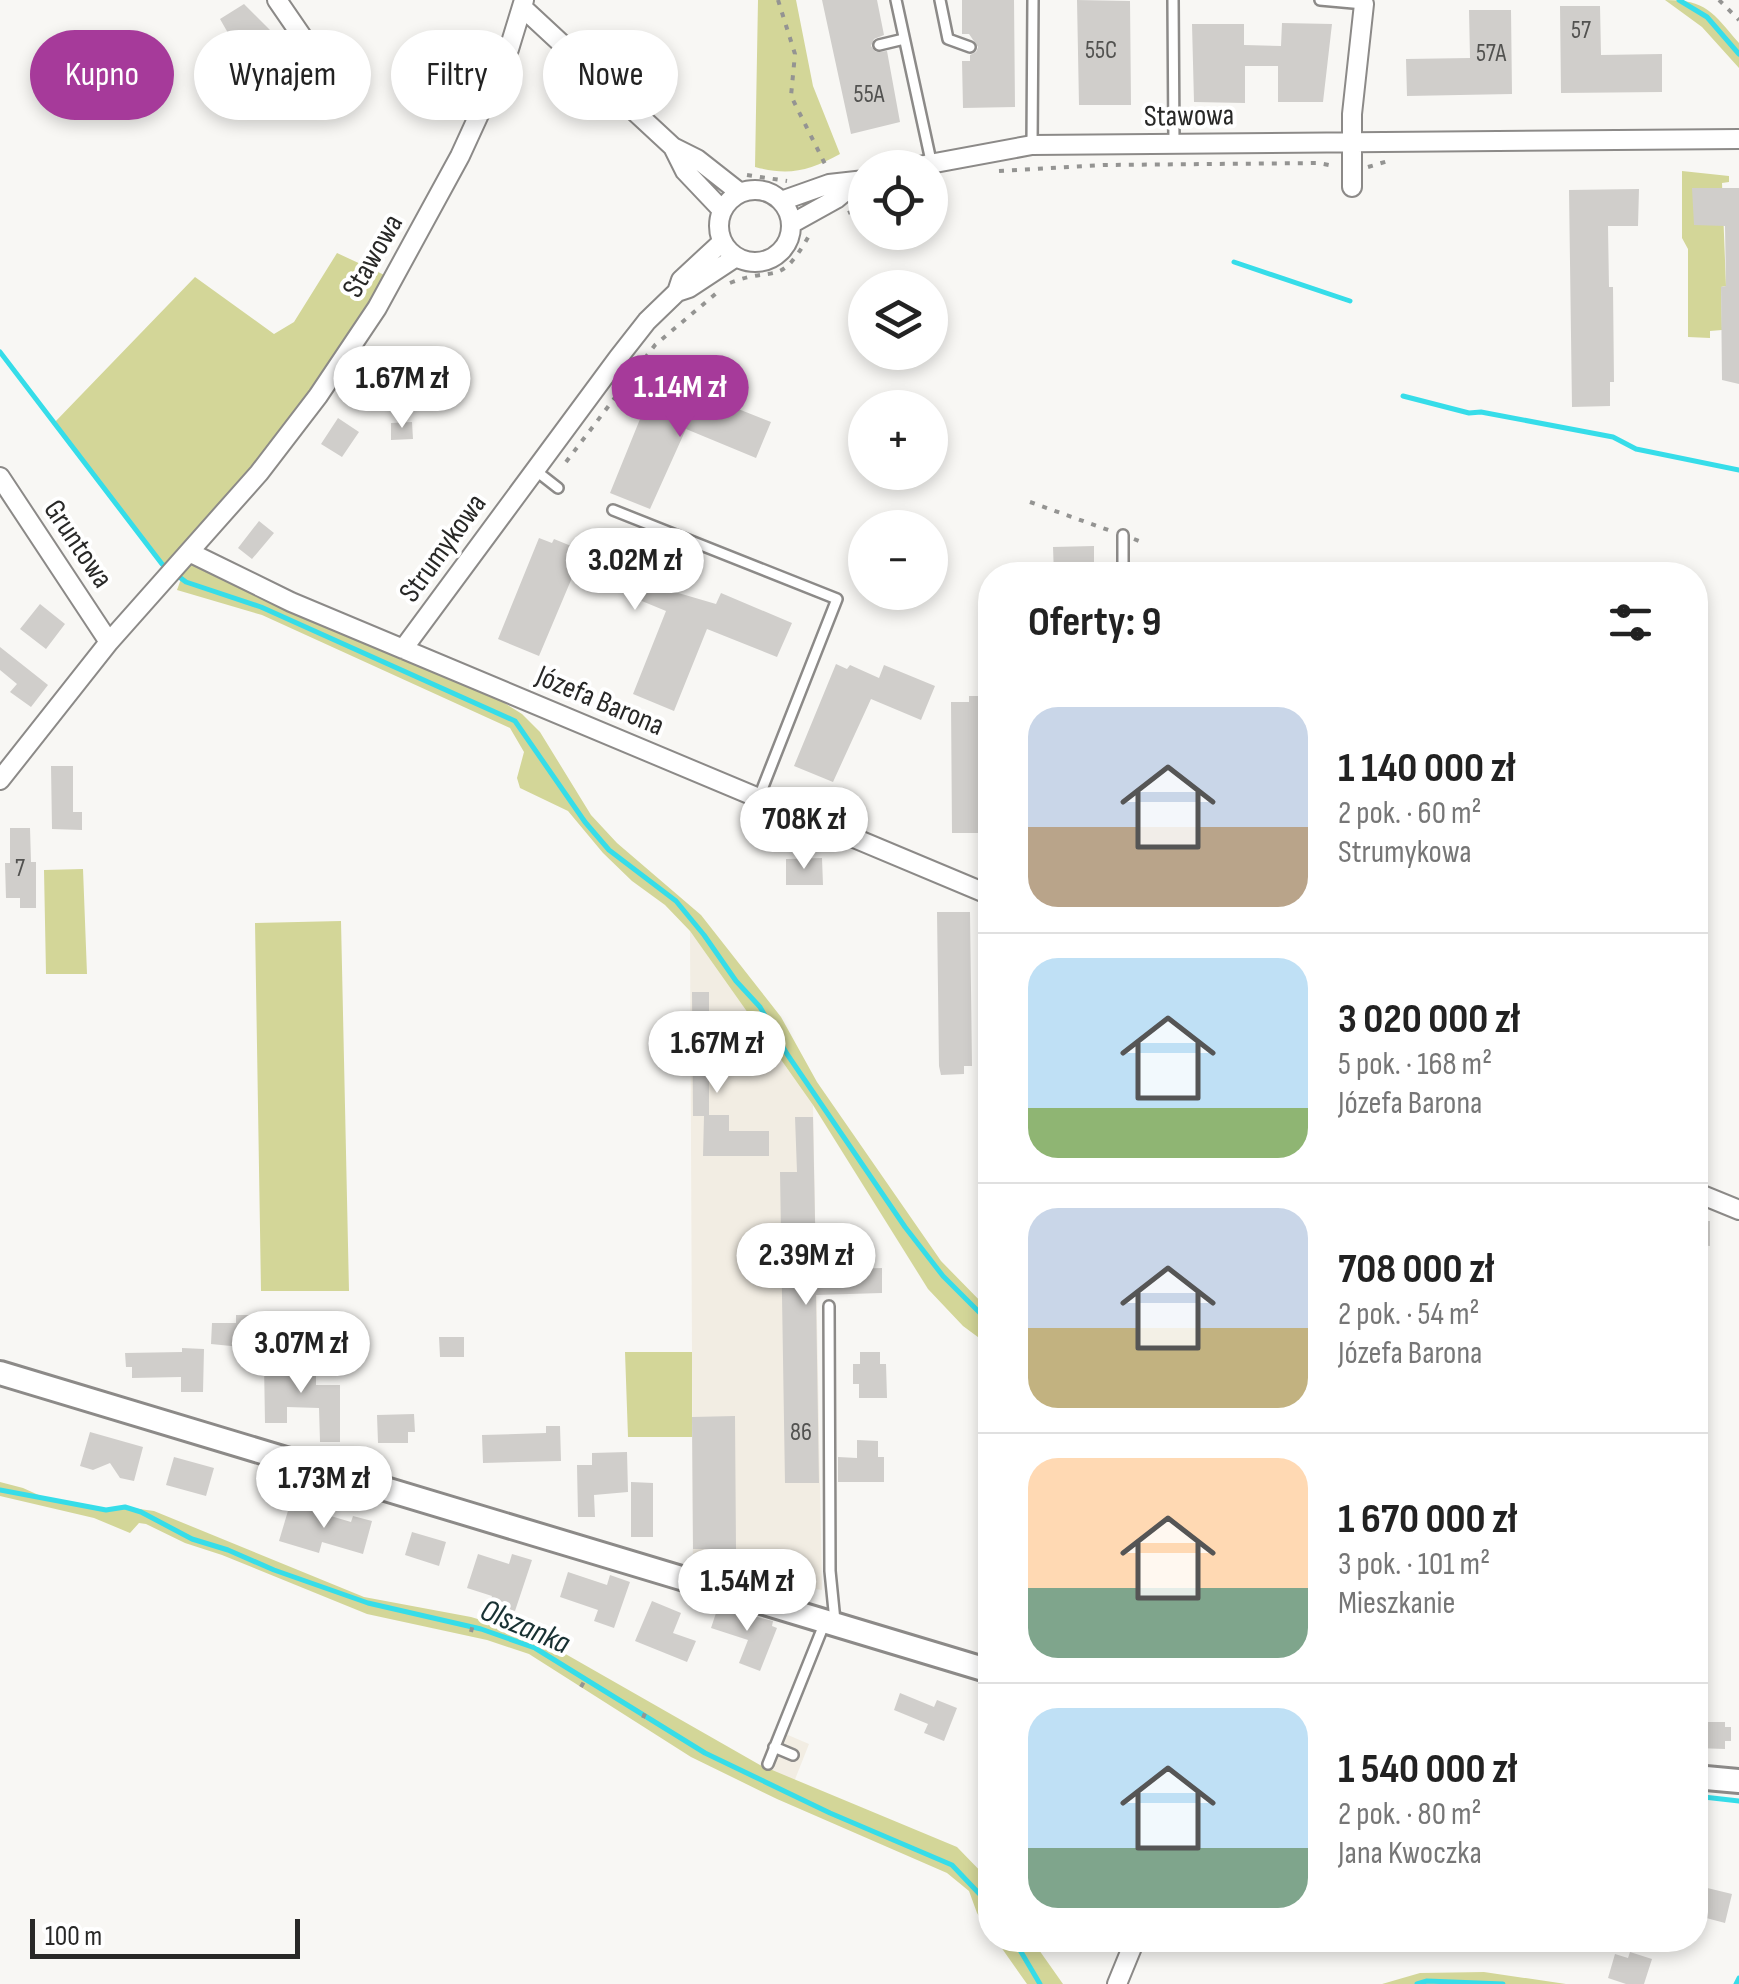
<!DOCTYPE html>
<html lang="pl">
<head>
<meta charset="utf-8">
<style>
	body { margin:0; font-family:"Sofia Sans Condensed",sans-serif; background:#f6f6f6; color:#222; height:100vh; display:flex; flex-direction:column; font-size:38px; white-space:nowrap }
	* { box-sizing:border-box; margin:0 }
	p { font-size:32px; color:#767676 }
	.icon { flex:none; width:55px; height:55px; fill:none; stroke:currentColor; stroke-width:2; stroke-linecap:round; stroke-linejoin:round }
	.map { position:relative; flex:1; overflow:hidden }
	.drawer { position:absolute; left:978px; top:562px; width:730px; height:1390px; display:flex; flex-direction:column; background:#fff; border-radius:40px; box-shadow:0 5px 15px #0003 }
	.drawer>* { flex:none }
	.banner { position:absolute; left:30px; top:30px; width:798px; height:90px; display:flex; gap:20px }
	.controls { position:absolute; left:848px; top:150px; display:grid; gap:20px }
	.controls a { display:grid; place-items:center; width:100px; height:100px; border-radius:50%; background:#fff; box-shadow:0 5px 15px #0003; font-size:50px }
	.scale { position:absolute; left:30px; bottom:25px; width:270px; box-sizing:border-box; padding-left:10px; border:5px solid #282827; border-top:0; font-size:28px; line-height:35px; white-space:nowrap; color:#282827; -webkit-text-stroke:8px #fff; paint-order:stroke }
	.price { position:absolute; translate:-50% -85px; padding:0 22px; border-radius:35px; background:#fff; color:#222; font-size:32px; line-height:65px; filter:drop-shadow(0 2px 5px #0008) }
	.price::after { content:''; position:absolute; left:50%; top:60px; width:30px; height:22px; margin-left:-15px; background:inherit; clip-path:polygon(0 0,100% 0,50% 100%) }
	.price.on { background:#a63a9a; color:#fff }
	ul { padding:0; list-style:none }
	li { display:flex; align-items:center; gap:30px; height:250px; padding:0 50px }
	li+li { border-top:2px solid #e0e0e0 }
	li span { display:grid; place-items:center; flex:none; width:280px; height:200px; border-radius:30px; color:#555 }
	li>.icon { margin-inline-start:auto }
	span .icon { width:120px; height:120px; fill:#fffc; stroke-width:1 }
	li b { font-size:42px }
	h2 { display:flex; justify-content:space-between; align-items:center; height:120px; padding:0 50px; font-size:42px }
	.pill { padding:0 35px; border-radius:45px; background:#fff; box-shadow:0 5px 15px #0003; font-size:35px; line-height:90px }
	.pill.on { background:#a63a9a; color:#fff }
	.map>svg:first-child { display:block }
	.built { fill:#f2ede3 }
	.green { fill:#d3d698 }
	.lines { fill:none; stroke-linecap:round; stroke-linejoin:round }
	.stream { stroke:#36dde9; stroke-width:5 }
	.building { fill:#d0cecb }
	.service-casing { stroke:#8c8a88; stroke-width:14 }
	.minor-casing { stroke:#8c8a88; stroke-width:22 }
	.tertiary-casing { stroke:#8c8a88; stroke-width:28 }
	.path { stroke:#949492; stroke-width:4; stroke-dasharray:5 8; stroke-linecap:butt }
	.service { stroke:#fff; stroke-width:9 }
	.minor { stroke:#fff; stroke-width:18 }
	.tertiary { stroke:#fff; stroke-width:22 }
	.labels { text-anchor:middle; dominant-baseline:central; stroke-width:8; stroke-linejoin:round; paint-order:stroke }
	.number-label { font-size:25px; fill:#525250 }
	.street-label { font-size:30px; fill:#282827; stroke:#fff }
	.water-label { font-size:32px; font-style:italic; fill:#183133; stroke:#fff }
</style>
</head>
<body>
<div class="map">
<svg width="1739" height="1984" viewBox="0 0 1739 1984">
	<rect width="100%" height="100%" fill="#f8f7f4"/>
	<path class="built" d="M690 931 813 1105 822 1590 693 1568Z
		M774 1729 809 1744 794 1782 760 1765Z"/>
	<path class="green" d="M758 0H796L813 86 840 154C809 171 789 176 755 167Z
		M1665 0C1707 0 1712 12 1739 43V68L1702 27Z
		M1682 171 1729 176V182L1722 183 1726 286 1721 287 1722 330 1710 331V338L1688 337V249L1682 238Z
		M337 253 393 279 377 308 191 553 398 656 490 694 522 714 540 732 591 815 617 843 701 915 781 1017 817 1082 941 1261 990 1311V1346L963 1326 928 1289 813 1105 690 931 665 905 632 881 603 853 568 811 520 788 517 778 524 752 510 728 262 615 177 590 190 554 162 564 54 423 195 277 274 334 294 322Z
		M83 869 87 974H46L44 870Z
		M341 921 349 1291H261L255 923Z
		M625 1352H692V1437H628Z
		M0 1482 23 1488 52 1501 106 1510 125 1507 154 1511 364 1597 471 1617 534 1636 760 1765 957 1847 990 1881V1932L977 1913 969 1891 947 1873 777 1799 691 1757 529 1654 487 1640 367 1614 222 1555 185 1543 146 1524 139 1523 130 1533 94 1518 0 1496Z
		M996 1940H1032L1063 1984H1027Z
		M1484 1972 1566 1984H1382L1420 1973Z"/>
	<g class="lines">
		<path class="stream" d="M1679 0 1707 17 1739 54
			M1234 262 1350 301
			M0 352 162 564 186 582 261 607 515 721 585 822 609 850 676 901 704 935 736 981 760 1007 787 1054 905 1227 943 1276 990 1323
			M1403 396 1469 413 1481 412 1613 437 1636 449 1739 470
			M0 1490 106 1510 125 1507 141 1512 192 1539 228 1550 274 1570 368 1603 481 1629 535 1648 705 1753 830 1813 952 1865 990 1905
			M1695 1796 1739 1801
			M1014 1940 1040 1984
			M1417 1984 1427 1981 1503 1984
			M1736 1984 1739 1978"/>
	</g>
	<path class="building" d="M822 0H877L884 35 874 39 871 46 876 52 887 51 900 122 851 134Z
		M962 0H1014L1015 107 963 108 962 61H970V55L976 52 978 47 969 34H962Z
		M1077 0 1130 1 1131 105H1079Z
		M244 4 276 36 273 39 281 51 251 71 246 60 242 62 223 38 228 33 220 19Z
		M1560 6H1600L1601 55 1662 54V92L1561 93Z
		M1469 10H1511L1512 94 1407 96 1406 59 1470 58Z
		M1282 23 1332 24 1323 102H1278V66H1245V103L1194 102 1192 24H1244V45L1281 46Z
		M1692 188H1739V384L1722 380 1721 287 1726 286 1725 226 1694 225Z
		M1639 189 1638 226H1608L1609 287H1613L1614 382H1610V406L1572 407 1569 190Z
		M397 364 375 398 372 367Z
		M665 391 694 403 698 393 771 422 756 458 686 429 650 509 610 493 651 392 663 396Z
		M338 418 359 432 342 457 321 444Z
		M412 422 413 439 391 440V423Z
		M259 521 274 533 252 559 238 548Z
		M539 538 552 543 554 539 581 550 587 538 658 568 651 585 716 604 721 593 792 623 777 657 707 629 674 711 633 694 666 611 574 573 539 656 498 639Z
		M1094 546V575H1054L1053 547Z
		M40 604 65 624 46 649 20 629Z
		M0 647 48 685 31 707 10 692 17 684 0 670Z
		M836 664 847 669 850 665 879 678 884 665 935 686 921 720 871 699 833 782 794 766Z
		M969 696H990V833H952L951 702H969Z
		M51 766H73V812H82V830L52 829Z
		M10 828H30L31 862H36V908H20V898H6L5 863H10Z
		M822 858 823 885H786V859Z
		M937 912H970L972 1066H964V1074L941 1075 939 1066Z
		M692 992H709V1115H729V1131H769V1156H703L704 1116H693Z
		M795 1117H813L816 1270 882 1268V1293L816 1295 819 1483H785L780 1172H797Z
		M1695 1221H1710V1246L1695 1245Z
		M236 1315H252V1323H260V1349L211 1344 212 1323H236Z
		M439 1337H464V1357H440Z
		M182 1348 204 1349 203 1392H181V1377L132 1378V1367H126L125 1353 182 1352Z
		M860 1352H880V1364H886L887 1398H859V1384H853V1364H860Z
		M316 1361V1385H340V1442H320L319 1408 287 1407V1423H265L264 1363Z
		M414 1414 415 1432H408V1443H378L377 1415Z
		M735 1416 736 1549H693L692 1417Z
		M546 1426H560L561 1461 483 1463 482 1435 546 1433Z
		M90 1432 143 1447 134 1481 120 1478 110 1463 93 1470 80 1466Z
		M857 1440 878 1441V1457H884V1482H838V1457L857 1458Z
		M627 1452 628 1492 594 1495 595 1517H578L577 1465H592V1453Z
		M174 1457 214 1468 206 1496 166 1485Z
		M631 1482 653 1483V1537H631Z
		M290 1504 351 1522 353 1516 372 1521 363 1554 322 1542 319 1553 279 1541Z
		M412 1532 446 1542 439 1566 405 1555Z
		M478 1554 509 1564 512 1554 532 1560 515 1611 490 1603 492 1596 467 1588Z
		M568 1572 607 1585 610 1575 630 1582 614 1628 594 1621 598 1610 560 1597Z
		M652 1601 681 1613 673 1633 696 1641 687 1662 635 1641Z
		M718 1607 773 1621 772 1626 777 1628 760 1671 739 1663 748 1640 711 1628Z
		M900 1693 934 1707 937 1700 957 1708 944 1741 924 1733 928 1724 894 1710Z
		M1695 1722H1725V1727H1731V1741H1725V1749L1695 1748Z
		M1695 1885 1732 1894 1725 1923 1695 1915Z
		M1630 1952 1652 1959 1644 1984H1626L1608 1978 1615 1954 1628 1958Z"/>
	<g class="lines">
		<g class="service-casing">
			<path id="service" d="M896 0 931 161
				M940 0 948 39 970 47
				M1173 0 1174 143
				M1320 0 1364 4
				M879 45 904 39
				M1032 145 1033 0
				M535 470 558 488
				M613 510 837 599 759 797
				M1123 535V575
				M829 1306 830 1571 835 1621
				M774 1747 793 1755
				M768 1764 825 1622
				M1695 1812 1699 1805 1701 1781"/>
		</g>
		<g class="minor-casing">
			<path id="minor" d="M277 0 310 48
				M522 7 673 147 697 159 739 192
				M673 147 685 171 722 210
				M908 168 1032 145 1739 139
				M1352 187V114L1364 4
				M719 226a36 36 0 1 1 72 0a36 36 0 1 1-72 0Z
				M781 201 829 184 865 180
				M791 224 836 199 854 184
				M677 292 689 288 736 257
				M0 477 109 642
				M191 553 291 602 990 895
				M403 649 618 358 647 321 677 292 681 280 722 242
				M0 780 109 642 259 473 318 396 377 308 460 156 509 49 524 0
				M1695 1192 1739 1210
				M1117 1984 1135 1940"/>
		</g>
		<g class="tertiary-casing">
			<path id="tertiary" d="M0 1373 990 1671
				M1695 1777 1739 1781"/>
		</g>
		<path class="path" d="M778 0 795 54 791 96 826 166
			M1719 0 1739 20
			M1368 167 1388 161
			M999 171 1103 165 1319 163 1334 166
			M747 175 787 181
			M848 213 865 206
			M730 283C778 264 778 290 810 234
			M566 462 655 345 719 291
			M1030 502 1111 531
			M1134 539 1146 544
			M471 1632 474 1620
			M581 1687 586 1678
			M643 1718 648 1706"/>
		<use href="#service" class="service"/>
		<use href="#minor" class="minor"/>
		<use href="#tertiary" class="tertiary"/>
	</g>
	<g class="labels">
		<g class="number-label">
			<text x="1581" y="30">57</text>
			<text x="1101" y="50">55C</text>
			<text x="1491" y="53">57A</text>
			<text x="869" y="94">55A</text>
			<text x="20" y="868">7</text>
			<text x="801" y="1432">86</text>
		</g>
		<g class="street-label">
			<text transform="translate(1189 116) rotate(-1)">Stawowa</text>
			<text transform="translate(373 256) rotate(-60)">Stawowa</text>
			<text transform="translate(78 544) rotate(56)">Gruntowa</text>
			<text transform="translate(443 548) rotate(-54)">Strumykowa</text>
			<text transform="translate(600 701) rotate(23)">Józefa Barona</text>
		</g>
		<g class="water-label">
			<text transform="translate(525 1627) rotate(23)">Olszanka</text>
		</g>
	</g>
</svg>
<div class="controls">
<a><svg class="icon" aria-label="locate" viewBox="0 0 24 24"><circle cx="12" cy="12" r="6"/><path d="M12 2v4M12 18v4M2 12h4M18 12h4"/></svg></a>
<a><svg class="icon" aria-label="layers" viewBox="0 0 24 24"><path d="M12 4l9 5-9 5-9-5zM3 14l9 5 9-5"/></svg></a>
<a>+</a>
<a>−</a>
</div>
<div class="scale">100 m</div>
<b class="price" style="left:402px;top:431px">1.67M zł</b>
<b class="price on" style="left:680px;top:440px">1.14M zł</b>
<b class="price" style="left:635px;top:613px">3.02M zł</b>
<b class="price" style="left:804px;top:872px">708K zł</b>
<b class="price" style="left:717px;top:1096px">1.67M zł</b>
<b class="price" style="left:806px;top:1308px">2.39M zł</b>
<b class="price" style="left:301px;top:1396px">3.07M zł</b>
<b class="price" style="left:324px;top:1531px">1.73M zł</b>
<b class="price" style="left:747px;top:1634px">1.54M zł</b>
<div class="banner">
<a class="pill on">Kupno</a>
<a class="pill">Wynajem</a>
<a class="pill">Filtry</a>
<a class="pill">Nowe</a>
</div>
<section class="drawer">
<h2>Oferty: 9<svg class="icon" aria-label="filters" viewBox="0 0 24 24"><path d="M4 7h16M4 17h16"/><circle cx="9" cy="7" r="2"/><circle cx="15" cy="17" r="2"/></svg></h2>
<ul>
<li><span style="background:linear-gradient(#c9d6e8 60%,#b9a48a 0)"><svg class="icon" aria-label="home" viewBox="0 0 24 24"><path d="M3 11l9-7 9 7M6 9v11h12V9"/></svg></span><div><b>1 140 000 zł</b><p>2 pok. · 60 m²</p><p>Strumykowa</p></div></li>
<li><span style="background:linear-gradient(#bfe0f5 75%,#8fb573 0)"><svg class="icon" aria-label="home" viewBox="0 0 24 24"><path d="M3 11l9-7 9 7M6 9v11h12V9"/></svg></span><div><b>3 020 000 zł</b><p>5 pok. · 168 m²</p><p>Józefa Barona</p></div></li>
<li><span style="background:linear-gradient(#c9d6e8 60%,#c2b280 0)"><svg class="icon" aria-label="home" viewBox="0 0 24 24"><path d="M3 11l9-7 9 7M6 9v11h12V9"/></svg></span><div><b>708 000 zł</b><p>2 pok. · 54 m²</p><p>Józefa Barona</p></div></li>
<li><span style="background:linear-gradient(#ffd9b3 65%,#7fa58c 0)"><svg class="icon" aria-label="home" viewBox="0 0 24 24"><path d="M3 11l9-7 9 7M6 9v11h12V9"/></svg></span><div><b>1 670 000 zł</b><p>3 pok. · 101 m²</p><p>Mieszkanie</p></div></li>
<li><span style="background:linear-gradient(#bfe0f5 70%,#7fa58c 0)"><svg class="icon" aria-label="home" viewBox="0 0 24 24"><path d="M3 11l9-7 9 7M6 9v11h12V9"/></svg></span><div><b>1 540 000 zł</b><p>2 pok. · 80 m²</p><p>Jana Kwoczka</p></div></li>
</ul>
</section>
</div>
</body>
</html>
